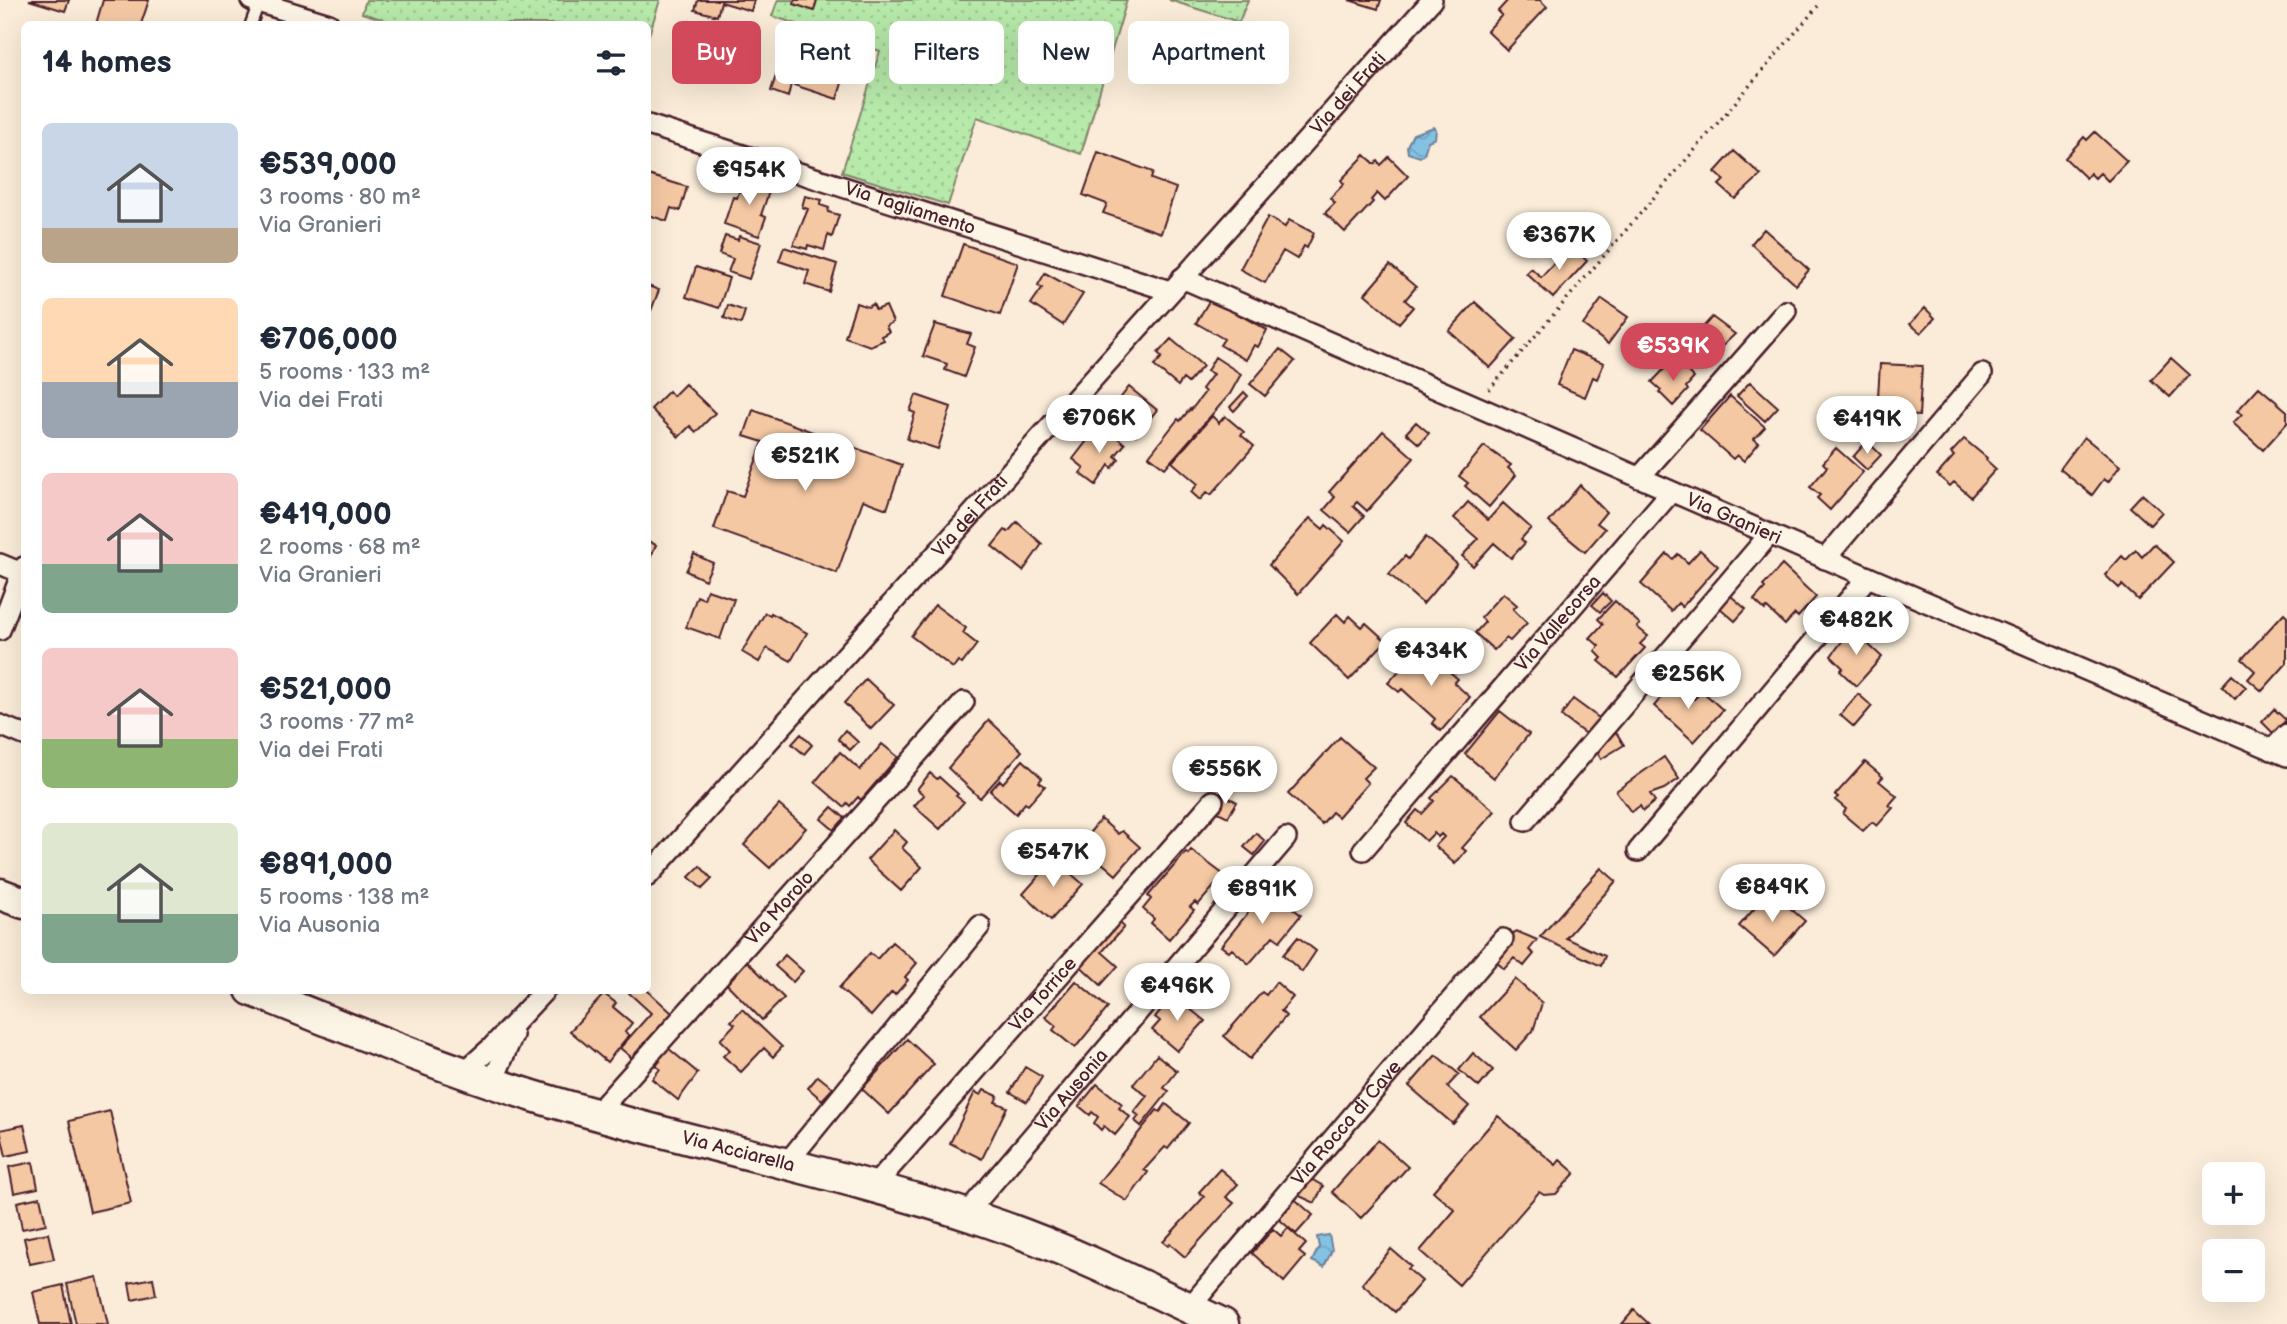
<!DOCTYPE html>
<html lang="en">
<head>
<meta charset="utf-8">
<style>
	body { margin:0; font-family:"Balsamiq Sans",sans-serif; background:#f6f6f7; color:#1f2937; height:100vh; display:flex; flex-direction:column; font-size:26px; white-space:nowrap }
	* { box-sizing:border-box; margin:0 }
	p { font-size:23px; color:#747a83 }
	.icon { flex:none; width:38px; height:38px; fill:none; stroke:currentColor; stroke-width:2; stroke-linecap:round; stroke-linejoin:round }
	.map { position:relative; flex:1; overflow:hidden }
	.side { position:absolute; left:21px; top:21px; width:630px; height:973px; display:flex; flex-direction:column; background:#fff; border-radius:10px; box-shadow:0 7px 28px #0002 }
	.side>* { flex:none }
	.guide { position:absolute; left:672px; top:21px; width:665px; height:63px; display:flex; gap:14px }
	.tools { position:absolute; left:2202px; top:1162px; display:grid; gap:14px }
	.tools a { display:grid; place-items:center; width:63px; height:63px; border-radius:10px; background:#fff; box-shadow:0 7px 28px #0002; font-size:35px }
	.price { position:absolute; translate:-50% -60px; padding:0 16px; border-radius:24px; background:#fff; color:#222; font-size:23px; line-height:46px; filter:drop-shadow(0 2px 4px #0008) }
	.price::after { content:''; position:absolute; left:50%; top:42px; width:21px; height:16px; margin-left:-10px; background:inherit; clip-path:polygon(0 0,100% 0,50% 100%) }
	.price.active { background:#d1495b; color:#fff }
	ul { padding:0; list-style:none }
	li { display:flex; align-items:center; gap:21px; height:175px; padding:0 21px }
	li span { display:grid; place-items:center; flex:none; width:196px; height:140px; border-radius:10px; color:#555 }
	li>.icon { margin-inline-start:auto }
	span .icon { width:84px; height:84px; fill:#fffc; stroke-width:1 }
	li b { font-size:30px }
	h2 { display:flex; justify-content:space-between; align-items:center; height:84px; padding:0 21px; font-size:30px }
	.tag { padding:0 24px; border-radius:10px; background:#fff; box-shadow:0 7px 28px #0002; font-size:24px; line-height:63px }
	.tag.active { background:#d1495b; color:#fff }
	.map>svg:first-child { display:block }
	.green { fill:url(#green-dots); stroke:#80846a; stroke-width:2 }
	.water { fill:url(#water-waves); stroke:#6d819a; stroke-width:2 }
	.building { fill:#f4c8a3; stroke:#4a1f2b; stroke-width:2 }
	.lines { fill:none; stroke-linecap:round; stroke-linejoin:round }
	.service-casing { stroke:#4a1f2b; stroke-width:15 }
	.minor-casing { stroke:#4a1f2b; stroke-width:24 }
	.primary-casing { stroke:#4a1f2b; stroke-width:35 }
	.path { stroke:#4a1f2b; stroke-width:3.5; stroke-dasharray:2 5; stroke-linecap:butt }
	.service { stroke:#fcf5e5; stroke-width:10 }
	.minor { stroke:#fcf5e5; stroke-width:19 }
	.primary { stroke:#fcf5e5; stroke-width:30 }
	.labels { text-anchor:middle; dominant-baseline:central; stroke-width:5; stroke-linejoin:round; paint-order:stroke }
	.street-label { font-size:19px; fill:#4a1f2b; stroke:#fcf5e5 }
</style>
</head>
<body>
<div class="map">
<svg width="2287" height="1324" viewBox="0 0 2287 1324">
	<defs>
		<pattern id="green-dots" width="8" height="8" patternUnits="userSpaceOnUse" patternTransform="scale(1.75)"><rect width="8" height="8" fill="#b7e9aa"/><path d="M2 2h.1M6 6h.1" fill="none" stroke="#9fc792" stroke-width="1.8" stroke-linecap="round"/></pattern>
		<pattern id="water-waves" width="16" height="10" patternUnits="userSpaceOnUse" patternTransform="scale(1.75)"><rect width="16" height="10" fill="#84c2e4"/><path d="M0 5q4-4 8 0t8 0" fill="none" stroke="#74a6c4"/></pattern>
	</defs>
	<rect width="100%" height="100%" fill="#faecd8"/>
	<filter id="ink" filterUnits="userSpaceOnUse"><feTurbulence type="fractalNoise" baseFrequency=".0143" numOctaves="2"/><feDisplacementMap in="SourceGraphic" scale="14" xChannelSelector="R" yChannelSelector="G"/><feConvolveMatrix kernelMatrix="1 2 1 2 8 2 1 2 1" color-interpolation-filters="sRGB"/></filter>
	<g filter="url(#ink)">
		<path class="green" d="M366 0H660L648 38V24H398L362 13Z
			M778 0H1127L1081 154 977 117 948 205 842 172 880 51 772 16Z
			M1169 0H1248L1239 22Z"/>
		<path class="water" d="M1434 127 1436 129 1435 138 1428 141 1424 154 1420 157 1408 153 1407 146 1413 134Z
			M1329 1235 1332 1250 1324 1267 1312 1261 1319 1247 1317 1237Z"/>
		<path class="building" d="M29 0H69L65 11Z
			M103 0H149L141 24H96Z
			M698 0H754L751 11 721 2 717 16 695 10Z
			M795 0H817L814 11 794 4Z
			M1349 0H1381L1378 9Z
			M1508 0H1540L1547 7 1507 50 1487 31 1502 15 1498 11Z
			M788 38 818 50 819 47 835 52 830 67 826 66 825 71 844 77 837 99 791 84 788 97 771 91Z
			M2095 132 2127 161 2108 181 2100 173 2095 178 2090 173 2086 178 2065 158 2084 137 2087 140Z
			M1734 151 1761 175 1735 199 1719 185 1724 180 1715 172Z
			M1098 152 1153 172 1151 179 1176 188 1161 233 1103 213 1107 204 1083 195Z
			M1365 155 1375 164 1378 161 1381 165 1389 157 1408 176 1385 201 1377 193 1371 200 1373 202 1345 232 1325 213 1335 203 1330 198 1344 184 1341 180Z
			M648 175 687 187 680 211 671 208 667 221 648 215Z
			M744 177 771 186 761 215 766 217 759 236 724 224 733 197 737 198Z
			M805 196 822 200 820 205 829 208 828 212 839 215 832 237 828 235 824 250 808 245 807 249 793 245 808 209 802 207Z
			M1268 217 1285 227 1289 220 1314 233 1307 248 1304 246 1297 259 1283 251 1265 283 1240 269Z
			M1764 229 1809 270 1796 285 1751 244Z
			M725 236 738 240 739 236 761 243 749 279 728 272 733 259 719 254Z
			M963 244 1018 263 1000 315 945 296Z
			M1570 245 1587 261 1553 298 1526 273 1531 268 1541 277Z
			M784 247 837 264 829 292 805 284 809 271 779 261Z
			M1390 265 1416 287 1405 300 1413 307 1399 323 1365 294Z
			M696 267 729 278 719 308 686 297Z
			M1045 273 1083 294 1063 325 1031 304 1042 288 1038 285Z
			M648 286 659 290 650 313 648 312Z
			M1212 296 1239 311 1238 314 1267 330 1258 347 1254 345 1246 360 1220 345 1224 339 1196 323Z
			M1602 299 1628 317 1608 344 1583 325Z
			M1475 302 1516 339 1490 368 1449 331Z
			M856 303 868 307 873 304 876 310 886 306 893 322 886 326 889 332 881 336 884 340 870 346 845 337Z
			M728 305 745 311 741 324 724 318Z
			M1925 308 1935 318 1921 333 1910 324Z
			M1712 317 1735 334 1713 355 1702 346 1705 342 1697 334Z
			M935 324 971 334 967 344 975 347 964 377 945 370 947 364 923 356Z
			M1171 339 1203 366 1188 383 1183 379 1178 386 1154 366 1162 357 1158 353Z
			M1280 349 1295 361 1265 396 1250 384Z
			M1571 350 1604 363 1597 379 1593 377 1585 397 1557 385Z
			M1215 357 1241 374 1230 394 1165 468 1149 456 1178 419 1180 421 1190 409 1191 410 1205 392 1202 389 1213 374 1207 371Z
			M2171 358 2190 375 2170 397 2151 380Z
			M1671 362 1679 369 1682 366 1694 378 1686 387 1688 390 1673 406 1659 392 1661 390 1652 382Z
			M1880 364 1922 366 1919 416 1877 413Z
			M1750 382 1778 407 1765 421 1737 396Z
			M685 384 715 413 696 432 690 426 679 437 651 409 669 391 673 396Z
			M1129 387 1157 410 1136 435 1109 413Z
			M2259 387 2287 411V423L2263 450 2233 423 2242 414 2237 411Z
			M1244 392 1248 396 1234 411 1230 407Z
			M916 395 951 407 938 449 907 439 915 413 910 411Z
			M1730 396 1765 427 1754 439 1759 443 1744 461 1737 455 1733 459 1700 430Z
			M753 410 902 465 887 509 863 500 837 573 714 529 727 491 743 496 763 442 744 436Z
			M1212 416 1219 423 1225 416 1244 432 1241 435 1254 446 1211 495 1207 492 1200 500 1191 492 1198 484 1172 462Z
			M1416 422 1429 433 1419 444 1406 433Z
			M1104 426 1125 444 1115 456 1119 459 1112 468 1109 465 1096 485 1080 473 1084 468 1073 459 1090 437 1094 440Z
			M1383 431 1414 458 1367 511 1357 502 1353 506 1364 516 1350 532 1324 510 1335 497 1329 492Z
			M2084 437 2120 466 2108 482 2104 479 2092 495 2060 469Z
			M1964 439 1987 458 1986 460 1996 469 1971 497 1954 482 1950 486 1937 475 1954 456 1951 453Z
			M1867 441 1881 455 1867 470 1853 457Z
			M1484 446 1511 465 1508 468 1516 475 1489 507 1465 486 1468 483 1459 476Z
			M1836 448 1863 472 1830 510 1817 498 1820 495 1810 487 1827 467 1823 463Z
			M1580 485 1606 512 1597 523 1605 529 1585 552 1549 522Z
			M2142 494 2162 512 2150 525 2130 507Z
			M1468 502 1488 520 1503 503 1531 528 1521 539 1525 543 1511 558 1494 543 1473 566 1462 556 1478 539 1454 518Z
			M1310 518 1323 529 1326 525 1344 541 1298 594 1269 565Z
			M1017 522 1042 544 1023 571 992 546 1005 530 1008 532Z
			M1426 537 1457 564 1423 604 1389 574 1405 556 1408 559Z
			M648 541 656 545 648 563 651 564 648 572Z
			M2154 544 2174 562 2138 600 2122 585 2119 588 2105 575 2122 556 2126 560 2136 550 2142 557Z
			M1700 550 1718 566 1682 607 1678 603 1671 611 1641 584 1667 554 1673 559 1678 554 1688 563Z
			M694 554 713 563 705 580 686 571Z
			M1782 565 1816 597 1798 617 1795 614 1785 625 1767 608 1765 610 1754 600 1765 588 1763 586Z
			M707 590 734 599 720 639 686 627 697 596 704 599Z
			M1503 593 1517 605 1513 609 1527 623 1510 641 1506 638 1494 650 1475 633 1485 622 1481 617Z
			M1603 593 1611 601 1600 612 1592 605Z
			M1731 596 1746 609 1735 621 1720 608Z
			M1615 601 1640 624 1637 627 1648 636 1640 644 1645 648 1618 677 1599 661 1602 658 1595 651 1599 646 1590 638 1603 624 1598 619Z
			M935 605 966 628 963 633 977 644 962 664 958 661 953 668 911 636Z
			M765 613 770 615 771 613 807 633 791 661 767 648 759 662 742 652Z
			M2284 613 2287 616V663L2262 691 2248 679 2255 671 2242 659Z
			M1337 614 1345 622 1350 616 1362 627 1366 623 1386 641 1349 680 1310 643Z
			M1853 627 1871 643 1869 645 1882 657 1856 686 1840 671 1843 668 1831 656Z
			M1418 650 1432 662 1435 659 1458 679 1454 683 1470 697 1441 731 1432 723 1435 719 1402 689 1399 692 1388 683Z
			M2232 675 2246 687 2235 699 2222 686Z
			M866 679 894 705 871 729 844 703Z
			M1675 682 1694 699 1702 691 1723 710 1694 742 1654 706Z
			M1858 694 1872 706 1854 727 1840 715Z
			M1573 699 1599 718 1587 735 1561 716Z
			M2274 709 2286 720 2274 734 2262 722Z
			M1500 711 1529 734 1494 778 1465 754Z
			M989 720 1022 751 980 798 948 768Z
			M845 730 858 742 850 750 838 739Z
			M1616 732 1624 745 1601 759 1595 748Z
			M801 734 812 745 804 754 792 744Z
			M1340 737 1374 767 1363 778 1368 783 1338 817 1332 812 1322 824 1288 794Z
			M882 744 898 757 861 800 858 797 850 806 847 803 844 807 815 782 840 752 860 770Z
			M1664 757 1679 779 1664 789 1650 794 1655 801 1643 811 1640 806 1631 812 1616 791Z
			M1023 760 1042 778 1039 782 1045 786 1028 805 1025 803 1016 814 990 791 1000 780 1003 783Z
			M1865 762 1883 777 1879 781 1897 796 1889 805 1893 808 1877 826 1872 822 1863 831 1843 814 1846 809 1835 800 1838 797 1835 795Z
			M930 773 937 779 939 777 958 794 956 796 964 802 940 829 914 806 924 795 917 789Z
			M1453 776 1495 811 1462 848 1466 851 1455 864 1435 846 1444 837 1441 834 1438 837 1434 833 1426 841 1406 823 1417 810 1422 814 1434 801 1431 798Z
			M1222 794 1237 802 1228 817 1214 810Z
			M779 805 806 828 770 868 744 845Z
			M832 807 845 818 834 830 821 819Z
			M1101 819 1118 834 1122 831 1140 847 1116 875 1080 844Z
			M894 830 907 842 902 848 922 867 901 891 867 860Z
			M1256 833 1265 841 1254 855 1244 847Z
			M1191 850 1224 875 1198 905 1195 902 1190 907 1194 910 1169 939 1151 923 1154 919 1143 909 1151 899 1148 896 1186 852 1188 854Z
			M1054 859 1083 884 1051 920 1023 894Z
			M700 866 712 879 702 889 689 877Z
			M1601 868 1616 881 1566 938 1605 956 1601 966 1540 937Z
			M1268 888 1301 915 1280 941 1273 936 1249 964 1232 949 1229 952 1221 946Z
			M1770 891 1805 921 1774 956 1739 926Z
			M1116 919 1124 927 1102 952 1118 966 1101 985 1076 962Z
			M1516 931 1537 940 1529 950 1534 954 1524 966 1514 958 1504 969 1490 956 1510 933 1512 935Z
			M1298 937 1316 951 1302 972 1283 955Z
			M892 942 917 963 905 977 908 980 895 995 892 992 871 1016 839 988 870 953 877 959Z
			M785 955 803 971 793 982 775 966Z
			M747 961 784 998 762 1020 725 982Z
			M1515 979 1542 1003 1533 1031 1516 1050 1480 1017Z
			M1076 981 1108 1008 1075 1048 1053 1030 1056 1026 1045 1017Z
			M1276 982 1293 997 1281 1011 1286 1016 1250 1059 1224 1036 1262 992 1266 995Z
			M632 990H647L672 1013 632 1058 620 1048 651 1013 629 993Z
			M604 994 616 1003 613 1007 632 1023 625 1032 629 1035 607 1062 570 1031Z
			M1173 995 1205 1021 1177 1051 1152 1030 1160 1021 1155 1017Z
			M742 1009 782 1047 773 1057 764 1048 741 1072 723 1056 730 1050 720 1040 735 1024 731 1021Z
			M907 1039 934 1064 889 1114 862 1089Z
			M668 1048 698 1073 678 1100 652 1079 660 1069 656 1066 660 1061 658 1060Z
			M1473 1053 1493 1070 1479 1087 1459 1070Z
			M1157 1055 1177 1071 1164 1088 1169 1091 1141 1126 1135 1121 1139 1116 1134 1112 1147 1096 1133 1085Z
			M1436 1055 1459 1074 1447 1087 1469 1106 1453 1124 1409 1086Z
			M1025 1067 1042 1077 1027 1102 1010 1092Z
			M818 1076 833 1088 822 1100 808 1088Z
			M1097 1084 1122 1104 1119 1108 1130 1117 1115 1135 1104 1126 1101 1130 1094 1123 1098 1117 1092 1112 1090 1115 1079 1106Z
			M984 1090 998 1096 995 1102 1007 1107 982 1159 950 1143 975 1092 981 1095Z
			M1166 1104 1189 1123 1168 1149 1165 1147 1144 1170 1148 1172 1127 1201 1098 1183 1157 1110 1160 1112Z
			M110 1111 131 1203 90 1212 69 1121Z
			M1498 1116 1556 1165 1560 1160 1575 1173 1556 1194 1544 1195 1539 1192 1459 1285 1420 1251 1455 1210 1433 1191Z
			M24 1125 30 1151 6 1156 0 1130Z
			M1378 1140 1408 1167 1361 1218 1332 1192Z
			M33 1162 38 1188 14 1193 9 1167Z
			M1220 1169 1238 1184 1226 1197 1234 1203 1185 1257 1170 1244 1168 1246 1163 1242 1204 1197 1199 1192Z
			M1306 1176 1323 1186 1315 1203 1295 1194Z
			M1290 1195 1313 1215 1296 1234 1273 1214Z
			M40 1197 46 1224 22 1229 17 1202Z
			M1288 1228 1306 1244 1299 1252 1305 1257 1284 1282 1252 1253 1273 1229 1281 1236Z
			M48 1233 54 1259 30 1264 24 1238Z
			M1391 1249 1411 1266 1408 1269 1422 1281 1395 1312 1362 1284Z
			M97 1277 108 1324H76L67 1284Z
			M153 1278 156 1295 132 1300 129 1283Z
			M63 1285 71 1324H40L33 1292Z
			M1634 1310 1649 1324H1622Z"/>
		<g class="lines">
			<g class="service-casing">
				<path id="service" d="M251 24 259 2"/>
			</g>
			<g class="minor-casing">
				<g id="minor">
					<path d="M251 0 329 24"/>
					<path id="s1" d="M648 125 1170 291"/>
					<path id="s2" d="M1182 278 1868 577 2287 756"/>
					<path d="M1639 478 1786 311"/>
					<path d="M1825 559 1982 374"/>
					<path d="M0 564 24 574"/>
					<path d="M0 630 24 567"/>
					<path d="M0 725 24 735"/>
					<path d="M2272 750 2287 734"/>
					<path d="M1525 821 1769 535"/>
					<path id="s3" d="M1363 850 1671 492"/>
					<path d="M1638 851 1868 577"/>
					<path id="s4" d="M648 876 1432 0"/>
					<path d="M464 1072 492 1047 545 990"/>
					<path d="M492 1083 513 1035"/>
					<path id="s5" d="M596 1114 964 702"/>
					<path d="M786 1164 980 926"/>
					<path id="s6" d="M873 1187 1213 801"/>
					<path id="s7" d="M966 1214 1286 838"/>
					<path id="s8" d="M1189 1308 1503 939"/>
				</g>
			</g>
			<g class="primary-casing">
				<g id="primary">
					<path d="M0 894 24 903"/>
					<path id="s9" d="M251 990C344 1027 437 1066 533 1096 683 1142 837 1171 986 1221 1067 1248 1145 1287 1223 1324"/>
				</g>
			</g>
			<path class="path" d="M1489 390 1818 6"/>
			<use href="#service" class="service"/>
			<use href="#minor" class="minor"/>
			<use href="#primary" class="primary"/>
		</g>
	</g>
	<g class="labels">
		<g class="street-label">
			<text stroke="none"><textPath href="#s4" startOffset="1050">Via dei Frati</textPath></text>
			<text stroke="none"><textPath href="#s1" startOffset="275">Via Tagliamento</textPath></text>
			<text stroke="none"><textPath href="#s4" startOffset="483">Via dei Frati</textPath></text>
			<text stroke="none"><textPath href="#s2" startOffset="602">Via Granieri</textPath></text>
			<text stroke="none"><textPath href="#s3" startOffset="299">Via Vallecorsa</textPath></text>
			<text stroke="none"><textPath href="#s5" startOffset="276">Via Morolo</textPath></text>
			<text stroke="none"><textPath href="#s6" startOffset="257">Via Torrice</textPath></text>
			<text stroke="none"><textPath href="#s7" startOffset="163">Via Ausonia</textPath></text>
			<text stroke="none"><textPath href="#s8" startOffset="243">Via Rocca di Cave</textPath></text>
			<text stroke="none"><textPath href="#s9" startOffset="514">Via Acciarella</textPath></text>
		</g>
	</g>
</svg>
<div class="tools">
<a>+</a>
<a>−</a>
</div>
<b class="price" style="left:749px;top:207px">€954K</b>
<b class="price" style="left:1559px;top:272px">€367K</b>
<b class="price active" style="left:1673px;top:383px">€539K</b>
<b class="price" style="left:1099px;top:455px">€706K</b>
<b class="price" style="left:1867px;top:456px">€419K</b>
<b class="price" style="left:805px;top:493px">€521K</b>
<b class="price" style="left:1856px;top:657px">€482K</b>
<b class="price" style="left:1431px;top:688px">€434K</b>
<b class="price" style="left:1688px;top:711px">€256K</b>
<b class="price" style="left:1225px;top:806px">€556K</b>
<b class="price" style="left:1053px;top:889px">€547K</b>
<b class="price" style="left:1772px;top:924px">€849K</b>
<b class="price" style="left:1262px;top:926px">€891K</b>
<b class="price" style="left:1177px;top:1023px">€496K</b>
<div class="guide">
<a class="tag active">Buy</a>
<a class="tag">Rent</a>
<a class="tag">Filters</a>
<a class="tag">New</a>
<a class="tag">Apartment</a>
</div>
<section class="side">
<h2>14 homes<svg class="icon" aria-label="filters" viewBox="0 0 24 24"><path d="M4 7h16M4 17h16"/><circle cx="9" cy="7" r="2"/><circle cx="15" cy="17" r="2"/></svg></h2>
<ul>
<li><span style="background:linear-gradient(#c9d6e8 75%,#b9a48a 0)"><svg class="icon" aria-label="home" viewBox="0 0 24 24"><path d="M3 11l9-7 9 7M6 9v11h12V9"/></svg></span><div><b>€539,000</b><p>3 rooms · 80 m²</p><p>Via Granieri</p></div></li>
<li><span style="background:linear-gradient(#ffd9b3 60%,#9aa5b1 0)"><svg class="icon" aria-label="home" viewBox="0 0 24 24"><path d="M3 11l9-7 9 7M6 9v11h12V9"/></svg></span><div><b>€706,000</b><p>5 rooms · 133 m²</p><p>Via dei Frati</p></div></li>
<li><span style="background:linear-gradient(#f6c9c9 65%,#7fa58c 0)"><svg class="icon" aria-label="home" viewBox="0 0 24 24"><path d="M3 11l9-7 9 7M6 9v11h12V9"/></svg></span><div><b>€419,000</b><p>2 rooms · 68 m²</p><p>Via Granieri</p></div></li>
<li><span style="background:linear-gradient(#f6c9c9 65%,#8fb573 0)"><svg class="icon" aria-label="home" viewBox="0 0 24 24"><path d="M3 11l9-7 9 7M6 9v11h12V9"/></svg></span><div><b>€521,000</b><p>3 rooms · 77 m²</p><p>Via dei Frati</p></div></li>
<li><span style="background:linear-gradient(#dfe7d0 65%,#7fa58c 0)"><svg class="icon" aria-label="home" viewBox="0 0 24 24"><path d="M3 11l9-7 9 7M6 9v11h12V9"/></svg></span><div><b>€891,000</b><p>5 rooms · 138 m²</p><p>Via Ausonia</p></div></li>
</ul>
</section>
</div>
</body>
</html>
